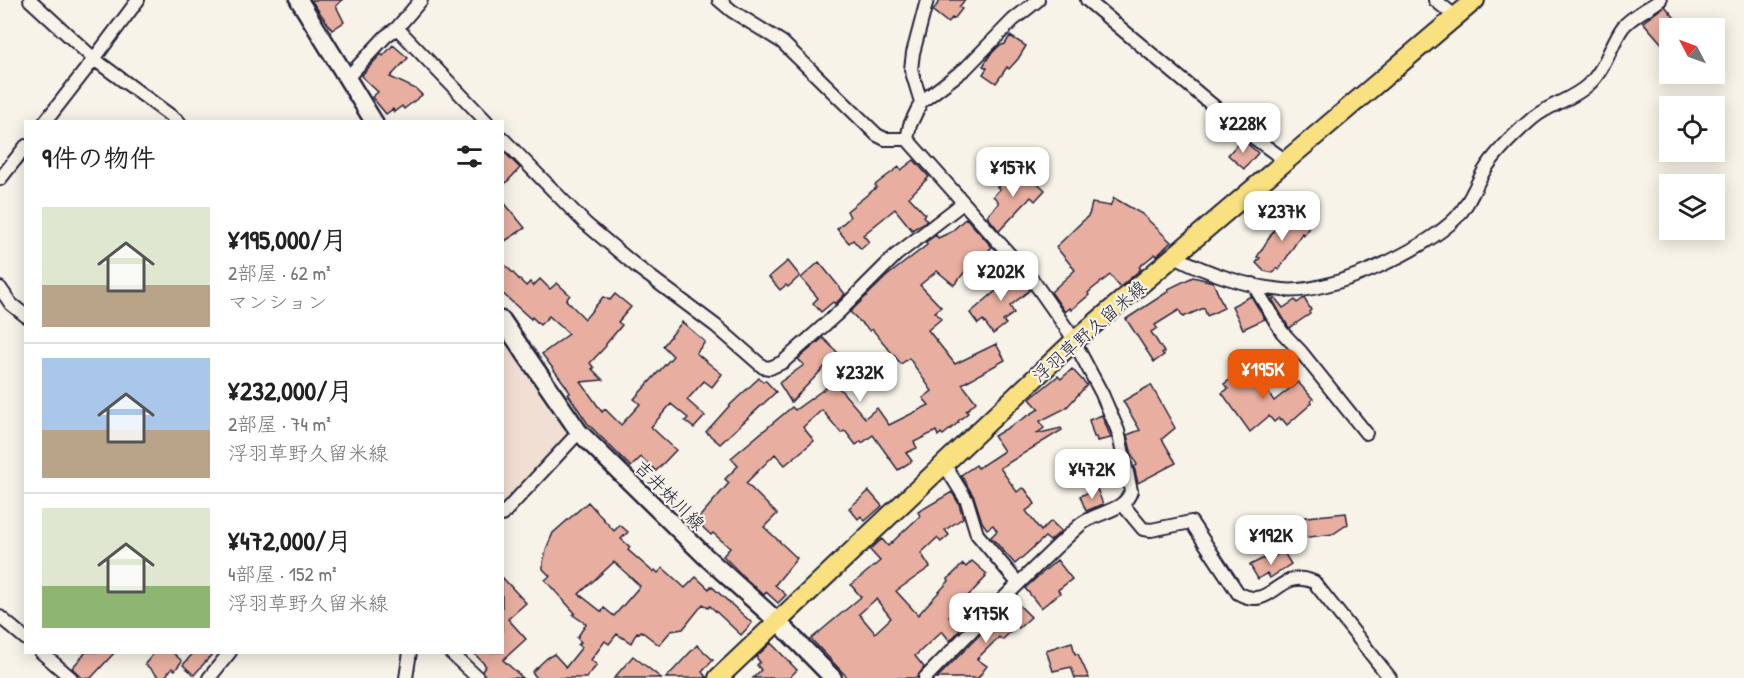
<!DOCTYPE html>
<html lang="ja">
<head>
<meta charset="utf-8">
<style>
	body { margin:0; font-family:"Patrick Hand","Klee One",sans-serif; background:#f6f6f6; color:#222; height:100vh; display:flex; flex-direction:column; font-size:22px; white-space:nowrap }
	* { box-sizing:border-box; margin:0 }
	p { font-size:20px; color:#767676 }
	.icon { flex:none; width:33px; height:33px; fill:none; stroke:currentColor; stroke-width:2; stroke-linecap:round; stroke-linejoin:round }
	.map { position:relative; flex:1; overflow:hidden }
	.drawer { position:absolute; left:24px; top:120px; width:480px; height:534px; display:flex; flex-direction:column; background:#fff; border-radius:0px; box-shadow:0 3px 15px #0003 }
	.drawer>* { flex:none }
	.needle { width:39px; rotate:311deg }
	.tools { position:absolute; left:1659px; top:18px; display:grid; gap:12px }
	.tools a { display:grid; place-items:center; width:66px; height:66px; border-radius:0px; background:#fff; box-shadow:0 3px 15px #0003; font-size:30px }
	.price { position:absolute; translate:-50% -51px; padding:0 14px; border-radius:12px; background:#fff; color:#222; font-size:20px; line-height:39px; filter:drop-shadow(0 2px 3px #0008) }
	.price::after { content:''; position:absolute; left:50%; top:36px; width:18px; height:14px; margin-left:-9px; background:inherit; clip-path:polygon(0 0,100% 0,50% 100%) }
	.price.active { background:#ea580c; color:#fff }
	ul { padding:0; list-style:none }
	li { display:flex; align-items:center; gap:18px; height:150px; padding:0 18px }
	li+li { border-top:2px solid #e0e0e0 }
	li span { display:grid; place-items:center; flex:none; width:168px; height:120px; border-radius:0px; color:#555 }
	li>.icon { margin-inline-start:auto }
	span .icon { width:72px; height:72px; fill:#fffc; stroke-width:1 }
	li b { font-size:26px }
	h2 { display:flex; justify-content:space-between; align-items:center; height:72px; padding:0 18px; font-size:26px }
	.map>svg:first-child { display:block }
	.built { fill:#f2dfd3 }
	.building { fill:#e8afa1; stroke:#22223b; stroke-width:1.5; fill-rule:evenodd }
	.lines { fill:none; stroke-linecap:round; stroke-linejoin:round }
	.minor-casing { stroke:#22223b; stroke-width:16 }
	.secondary-casing { stroke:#22223b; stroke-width:21 }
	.primary-casing { stroke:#22223b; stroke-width:22 }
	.minor { stroke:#f7f3e8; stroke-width:12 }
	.secondary { stroke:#f7f3e8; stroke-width:16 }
	.primary { stroke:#f9e181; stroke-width:18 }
	.labels { text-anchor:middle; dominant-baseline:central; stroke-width:4.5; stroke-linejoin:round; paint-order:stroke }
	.street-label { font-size:18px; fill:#22223b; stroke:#f7f3e8 }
</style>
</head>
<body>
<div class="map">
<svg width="1744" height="678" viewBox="0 0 1744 678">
	<rect width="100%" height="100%" fill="#f7f3e8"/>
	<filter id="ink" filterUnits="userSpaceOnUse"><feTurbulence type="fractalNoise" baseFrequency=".0167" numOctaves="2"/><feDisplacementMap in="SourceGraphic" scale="12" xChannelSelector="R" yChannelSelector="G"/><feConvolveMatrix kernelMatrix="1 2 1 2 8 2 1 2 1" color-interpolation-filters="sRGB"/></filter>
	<g filter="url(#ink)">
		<path class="built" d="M502 335 569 434 503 505H502Z"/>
		<path class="building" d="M311 0H342L336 6 344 22 332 30Z
			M940 0H965L959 7 962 9 954 19 952 18 948 23 933 11Z
			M1665 6 1683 28H1670V53L1643 22Z
			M1010 36 1026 46 1018 59 1009 69 1007 67 996 83 983 74 987 68 983 66 990 55 999 46 1005 44Z
			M393 45 408 58 390 77 416 89 422 95 404 109 402 106 394 112 393 109 386 114 372 97 378 92 361 76 381 54 383 56Z
			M1242 139 1258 153 1244 169 1228 155Z
			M502 150 520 168 502 187Z
			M914 160 929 177 909 197 925 214 923 216 927 221 912 230 895 209 863 235 869 242 861 249 853 240 849 243 837 229 850 217 847 211 877 187 875 185 884 178 899 167 901 170Z
			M1011 173 1020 181 1028 174 1045 190 1035 201 1031 197 999 231 987 216 998 204V201L993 196 1000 189 997 187Z
			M1114 198 1142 214 1171 242 1157 256 1155 254 1139 267 1141 269 1120 287 1110 275 1091 290 1088 293 1089 295 1071 310 1070 308 1065 312 1051 292 1075 270 1056 247 1089 215 1092 203 1110 206Z
			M502 200 525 228 502 243Z
			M1287 209 1309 222V227L1304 235 1302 233 1279 270 1276 268 1273 273 1264 271 1256 263 1260 258 1257 257Z
			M966 218 992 247 981 258 985 262V266L976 274 975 272 973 274 968 268 954 285 937 271 920 285 941 307 935 312 941 319 928 330 955 364 996 344 1005 360 962 384 976 402 966 411 968 413 958 421 959 422 943 435 941 433 938 436 936 431 914 442 917 448 906 453 912 461 898 470 873 435 862 443 861 441 856 445 846 432 844 431 841 433 822 410 803 427 814 441 785 465 775 454 746 483 777 514 764 527 797 558 775 585 786 595 778 603 766 592 764 595 745 578 723 556 730 548 713 533 711 535 696 521 729 483 725 479 738 466 731 458 792 407 795 410 834 382 865 418 877 408 889 425 929 405 923 398 932 391 909 358 901 364 872 329 870 331 850 312 887 276 927 245 926 242 936 235 938 238 951 232Z
			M788 261 800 276 788 287 786 285 780 290 769 277Z
			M502 262 526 286 530 282 533 286 540 279 550 289 557 283 570 295 566 300 585 319 603 297 610 300 615 294 631 307 618 322 622 325 606 344V346L590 363 594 368 592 369 603 380 581 382 602 412 605 409 621 425 640 404 634 399 673 356 663 346 682 322 703 340 705 342 696 353 722 374 712 387 704 381 687 400 705 416 694 428 685 421 688 418 671 404 651 427 676 450 656 471 641 457 631 467 588 424 568 394 570 393 566 386 542 354 569 334 549 316 540 325 532 317 531 319 502 293Z
			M819 262 845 294 835 304 833 302 821 312 813 303 818 298 801 278Z
			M1013 270 1030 290 1010 306 1014 313 1003 321 1006 324 993 334 983 320 978 324 970 313 998 289 996 284Z
			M1193 277 1213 282 1224 308 1207 316 1204 308 1183 317 1179 310 1155 325 1157 328 1151 332 1164 352 1162 353 1164 355 1154 362 1126 319 1169 291 1168 289Z
			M1251 296 1265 319 1243 329 1232 306Z
			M1275 298 1283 308 1295 300 1297 303 1304 298 1311 310 1309 312 1310 314 1289 328 1272 299Z
			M823 338 838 353 791 402 779 383 804 365 798 359Z
			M1255 363 1265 377 1260 381 1274 401 1298 382 1313 399 1311 401 1312 403 1287 425 1282 419 1280 420 1279 418 1274 422 1269 416 1250 432 1222 393 1228 389 1224 384Z
			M1072 369 1087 385 1066 408 1040 421 1044 428 1036 434 1061 428 1062 430 1000 468 1017 492 1022 488 1025 489 1032 499 1035 504 1026 511 1041 531 1051 521 1061 531 1050 541 1045 537 1015 564 991 537 997 531 993 525 987 529 982 522 974 497 961 475 976 465 978 468 1004 451 994 436 1039 409 1030 399 1058 376 1061 379Z
			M759 378 763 382 765 380 776 392 720 444 706 432 731 404Z
			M1151 385 1175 428 1162 439 1176 463 1138 483 1134 467 1137 465 1132 455 1127 435 1140 430 1123 401Z
			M1102 415 1111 438 1097 441 1096 437H1094L1089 420Z
			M1097 489 1103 504 1086 511 1080 496Z
			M869 491 882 506 865 521 861 516 858 519 849 508Z
			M952 492 959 504 963 518 945 530 949 535 941 542 937 538 921 553 930 567 896 591 918 615 949 581 948 579 963 564 966 567 972 561 987 574 985 575 986 577 949 616 960 630 950 641 942 631 915 656 924 667 917 678H848L811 639 861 597 851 585 880 561 870 550 882 539 888 546 920 516 918 512ZM876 599 891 618 875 633 859 614Z
			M588 502 614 531 620 525 628 532 621 539 630 547 628 550 653 572 655 570 658 573 663 568 685 588 696 577 709 589 711 586 752 623 741 635 710 606 708 608 703 604 683 629 671 631 659 645 641 631 639 633 637 632 631 643 617 634 609 644 605 641 591 660 597 665 586 678H537L532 672 547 658 554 654 566 667 582 647 578 645 581 642 577 638 586 624 573 615 575 613 545 580 550 576 543 569V563L547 547 553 533ZM614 562 640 586 614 616 604 608 602 612 579 594Z
			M1346 513 1348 524 1333 534 1302 538 1297 526V518Z
			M1283 551 1291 564 1270 578 1267 573 1258 579 1250 565 1264 558 1265 560 1271 556 1272 558Z
			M1057 560 1072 579 1058 590 1060 593 1041 608 1025 588Z
			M502 577 526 603 508 619 526 639 503 660 523 678H486L482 671 486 666 473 652H502Z
			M1014 600 1031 617 1019 628 1017 626 1002 640 999 637 977 659 987 666 978 678H937Z
			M1072 642 1075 654H1078L1089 678H1075L1071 667 1053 671 1046 650Z
			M771 643 797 670 789 678H753L761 670 757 665 760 662 756 657Z
			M697 645 713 660 702 672 707 678H666Z
			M86 652H115L91 678H82L72 668Z
			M155 652H172L182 661 175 670 172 668 164 678H160L145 664Z
			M194 652H214L194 675 183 665Z
			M633 656 661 678H614Z"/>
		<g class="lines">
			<g class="minor-casing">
				<path id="minor" d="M30 0 94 59 179 122
					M719 0 732 11 782 42 877 135 885 139H907
					M1087 0 1235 124 1286 161
					M1435 0 1456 17
					M397 28 421 0
					M347 78 386 36 397 28 487 122
					M921 102 966 68 1013 20 1038 0
					M45 122 94 59 138 0
					M502 138 585 223 636 266 716 326 763 367 770 368 783 362 838 313 896 255 963 203
					M0 179 26 146
					M1175 256C1206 273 1249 287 1283 290 1329 295 1425 250 1456 218 1469 205 1475 186 1484 171 1495 153 1518 131 1533 118 1550 104 1572 100 1588 85 1606 69 1610 45 1623 27 1632 16 1648 9 1660 0
					M1253 284 1282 332 1301 352 1366 433
					M0 288 11 304 26 316
					M944 464 967 501 977 534 1018 583
					M1123 505 1143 529 1151 530 1191 522 1238 593C1273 613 1278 566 1314 582L1390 678
					M502 515 579 432
					M0 617 26 639
					M41 652 71 678
					M450 652 478 678
					M209 678 230 652
					M406 678 410 652
					M925 678C976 626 1026 574 1080 525 1096 511 1124 513 1131 491L1118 431 1102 394 1069 332 1034 282 907 139 910 125 921 102 911 69 913 53 927 0"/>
			</g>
			<g class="secondary-casing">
				<path id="secondary" d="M299 0 374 122
					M502 320 579 432 705 556 777 621 833 678"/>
			</g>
			<g class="primary-casing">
				<path id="primary" d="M718 678 1073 342 1475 0"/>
			</g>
			<use href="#minor" class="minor"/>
			<use href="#secondary" class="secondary"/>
			<use href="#primary" class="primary"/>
		</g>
	</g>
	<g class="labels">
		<g class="street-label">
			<text transform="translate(1089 331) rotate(-41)">浮羽草野久留米線</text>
			<text transform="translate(670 495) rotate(45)">吉井妹川線</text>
		</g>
	</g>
</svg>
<div class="tools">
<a><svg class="needle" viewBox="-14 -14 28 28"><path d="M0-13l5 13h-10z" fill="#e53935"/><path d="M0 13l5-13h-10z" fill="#767676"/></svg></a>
<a><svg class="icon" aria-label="locate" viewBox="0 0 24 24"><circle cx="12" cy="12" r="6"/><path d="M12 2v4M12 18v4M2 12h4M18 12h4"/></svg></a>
<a><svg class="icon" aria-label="layers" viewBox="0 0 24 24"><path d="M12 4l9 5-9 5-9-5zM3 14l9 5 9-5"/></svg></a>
</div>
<b class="price" style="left:1243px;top:154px">¥228K</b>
<b class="price" style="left:1013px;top:198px">¥157K</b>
<b class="price" style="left:1282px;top:242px">¥237K</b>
<b class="price" style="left:1001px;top:302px">¥202K</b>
<b class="price active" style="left:1263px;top:400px">¥195K</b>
<b class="price" style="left:860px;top:403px">¥232K</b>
<b class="price" style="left:1092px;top:500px">¥472K</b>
<b class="price" style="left:1271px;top:566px">¥192K</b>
<b class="price" style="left:986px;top:644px">¥175K</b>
<section class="drawer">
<h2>9件の物件<svg class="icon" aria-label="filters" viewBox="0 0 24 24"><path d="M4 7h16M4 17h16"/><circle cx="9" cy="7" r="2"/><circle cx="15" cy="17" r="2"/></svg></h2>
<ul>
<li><span style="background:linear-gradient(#dfe7d0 65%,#b9a48a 0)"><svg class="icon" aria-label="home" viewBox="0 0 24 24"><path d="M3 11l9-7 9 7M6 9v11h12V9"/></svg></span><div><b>¥195,000/月</b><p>2部屋 · 62 m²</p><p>マンション</p></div></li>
<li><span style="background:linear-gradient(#a9c7e8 60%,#b9a48a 0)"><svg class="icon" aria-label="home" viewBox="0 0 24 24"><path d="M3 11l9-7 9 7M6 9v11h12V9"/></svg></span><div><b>¥232,000/月</b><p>2部屋 · 74 m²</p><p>浮羽草野久留米線</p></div></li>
<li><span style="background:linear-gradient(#dfe7d0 65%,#8fb573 0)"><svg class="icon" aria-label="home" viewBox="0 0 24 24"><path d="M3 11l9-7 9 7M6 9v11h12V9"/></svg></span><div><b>¥472,000/月</b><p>4部屋 · 152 m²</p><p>浮羽草野久留米線</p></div></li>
</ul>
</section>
</div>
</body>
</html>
